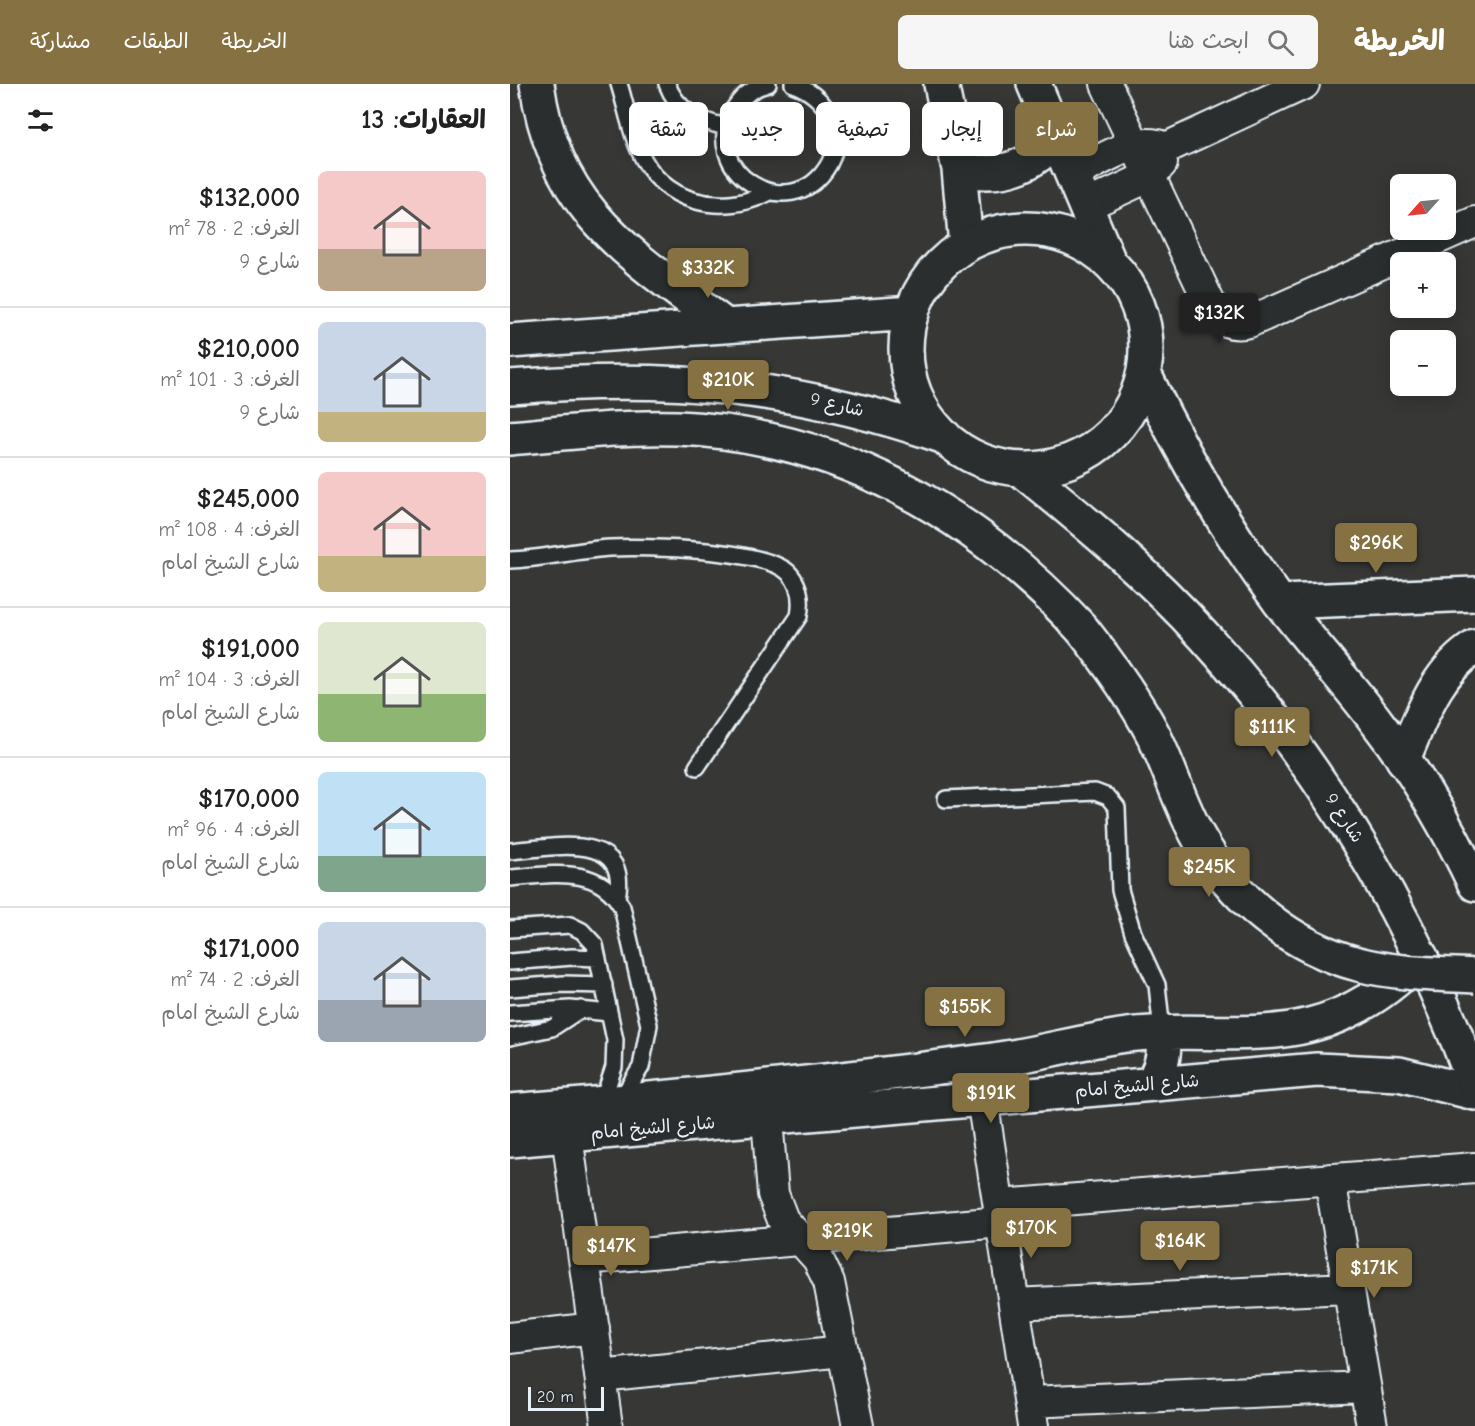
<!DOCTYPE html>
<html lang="ar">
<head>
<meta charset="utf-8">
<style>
	body { margin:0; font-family:"Comic Neue","Playpen Sans Arabic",sans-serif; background:#f6f6f6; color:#222; direction:rtl; height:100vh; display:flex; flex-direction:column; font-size:22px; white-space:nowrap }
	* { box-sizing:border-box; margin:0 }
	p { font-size:20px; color:#767676 }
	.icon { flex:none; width:33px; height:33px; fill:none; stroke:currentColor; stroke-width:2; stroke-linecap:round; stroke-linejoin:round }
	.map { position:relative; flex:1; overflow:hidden; direction:ltr }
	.details { display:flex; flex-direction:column; background:#fff; width:510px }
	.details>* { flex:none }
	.guide { position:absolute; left:18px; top:18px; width:570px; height:54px; direction:rtl; display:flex; gap:12px }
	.needle { width:39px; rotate:243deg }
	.controls { position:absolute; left:880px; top:90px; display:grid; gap:12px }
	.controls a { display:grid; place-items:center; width:66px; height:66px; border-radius:9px; background:#fff; box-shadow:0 3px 15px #0003; font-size:30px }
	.scale { position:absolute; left:18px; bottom:15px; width:76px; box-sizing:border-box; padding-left:6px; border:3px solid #e8f1f8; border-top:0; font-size:16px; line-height:21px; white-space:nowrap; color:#e8f1f8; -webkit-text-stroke:4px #2a2d2e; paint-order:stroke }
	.price { position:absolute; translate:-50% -51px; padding:0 14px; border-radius:6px; background:#857141; color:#fff; font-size:20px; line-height:39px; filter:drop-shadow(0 2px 3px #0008) }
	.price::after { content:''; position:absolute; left:50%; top:36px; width:18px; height:14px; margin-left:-9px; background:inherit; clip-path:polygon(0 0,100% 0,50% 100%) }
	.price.on { background:#222; color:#fff }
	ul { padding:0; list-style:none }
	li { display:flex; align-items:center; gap:18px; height:150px; padding:0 24px }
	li+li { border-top:2px solid #e0e0e0 }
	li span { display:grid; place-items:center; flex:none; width:168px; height:120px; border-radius:9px; color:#555 }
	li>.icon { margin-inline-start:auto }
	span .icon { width:72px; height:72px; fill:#fffc; stroke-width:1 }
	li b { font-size:26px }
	h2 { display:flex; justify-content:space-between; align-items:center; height:72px; padding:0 24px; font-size:26px }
	.tag { padding:0 21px; border-radius:9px; background:#fff; box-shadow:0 3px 15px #0003; font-size:21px; line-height:54px }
	.tag.on { background:#857141; color:#fff }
	header { display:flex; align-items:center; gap:36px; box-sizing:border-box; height:84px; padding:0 30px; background:#857141; color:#fff }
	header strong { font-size:28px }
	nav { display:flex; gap:33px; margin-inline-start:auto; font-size:21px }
	.search { width:420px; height:54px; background:#f6f6f6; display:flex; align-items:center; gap:15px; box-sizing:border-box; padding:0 21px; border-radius:9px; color:#767676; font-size:22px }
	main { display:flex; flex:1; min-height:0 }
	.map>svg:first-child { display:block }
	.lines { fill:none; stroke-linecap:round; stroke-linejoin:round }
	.service-casing { stroke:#e8f1f8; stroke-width:20 }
	.minor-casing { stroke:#e8f1f8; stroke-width:34 }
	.tertiary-casing { stroke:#e8f1f8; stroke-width:38 }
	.secondary-casing { stroke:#e8f1f8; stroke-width:38 }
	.service { stroke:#2a2d2e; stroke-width:15 }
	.minor { stroke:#2a2d2e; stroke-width:30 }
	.tertiary { stroke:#2a2d2e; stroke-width:33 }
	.secondary { stroke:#2a2d2e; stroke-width:33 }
	.secondary-bridge-casing { stroke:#e8f1f8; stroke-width:38; stroke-linecap:butt }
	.secondary-bridge { stroke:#2a2d2e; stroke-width:33 }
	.labels { text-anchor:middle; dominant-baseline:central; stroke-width:6; stroke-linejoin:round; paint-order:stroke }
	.street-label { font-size:18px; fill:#e8f1f8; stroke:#2a2d2e }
</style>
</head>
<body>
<header>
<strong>الخريطة</strong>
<div class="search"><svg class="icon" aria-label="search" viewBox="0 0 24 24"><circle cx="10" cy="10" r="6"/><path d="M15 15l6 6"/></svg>ابحث هنا</div>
<nav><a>الخريطة</a><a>الطبقات</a><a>مشاركة</a></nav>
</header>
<main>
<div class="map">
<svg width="965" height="1342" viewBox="0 0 965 1342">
	<rect width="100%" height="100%" fill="#373835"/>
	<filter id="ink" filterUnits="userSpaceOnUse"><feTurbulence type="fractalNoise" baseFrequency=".0167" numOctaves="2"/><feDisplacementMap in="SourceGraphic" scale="12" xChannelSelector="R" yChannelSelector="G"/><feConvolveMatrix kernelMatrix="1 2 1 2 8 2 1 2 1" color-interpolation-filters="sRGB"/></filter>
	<g filter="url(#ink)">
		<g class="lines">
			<g class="service-casing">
				<path id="service" d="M109 0C116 22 120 46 129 66 152 120 212 133 260 108
					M157 0C167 27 189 37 216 43
					M258 0C245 3 233 11 225 23 183 85 281 147 319 80 337 46 316 12 283 0
					M0 476C34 475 66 466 100 464 136 462 254 465 279 489 290 501 292 516 289 532L187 683
					M436 715 585 708 598 713 607 724 610 806 623 849 647 901 652 947
					M0 767C40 764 121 745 107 814
					M0 794C41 791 88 780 112 823L139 941 131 983 111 1015
					M0 845 60 841 72 847 85 861 105 956 104 983 92 1019
					M0 878 62 873 88 874
					M0 904 53 900 94 901
					M0 929 60 925 99 929
					M0 953 42 944 71 925"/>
			</g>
			<g class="minor-casing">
				<path id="minor" d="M596 0 703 226C713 238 724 242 739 238L965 138
					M564 90C591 77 625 50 656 64L794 0
					M577 121 640 92 652 79
					M472 1015 523 1342
					M257 1034 263 1110 273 1136 308 1175 319 1198 348 1342
					M57 1051 97 1342
					M820 1095 862 1342
					M489 1121 965 1084
					M74 1175 491 1138
					M504 1220 838 1204
					M0 1254 84 1244
					M90 1292 333 1267
					M520 1318 855 1303"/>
			</g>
			<g class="tertiary-casing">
				<path id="tertiary" d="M431 0 449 85 456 161
					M524 0 599 178
					M449 85C490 94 522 84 548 52
					M770 518 965 510
					M893 675C911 634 925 588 965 563
					M641 1000C653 984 656 967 652 947
					M0 1027C161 1014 322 998 483 976 528 970 572 957 617 951 678 943 742 956 800 941 844 930 880 905 911 873
					M0 1056 807 986 889 990 965 1009"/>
			</g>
			<g class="secondary-casing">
				<path id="secondary" d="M27 0C44 126 120 170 213 240
					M396 265a120 120 0 1 1 240 0a120 120 0 1 1-240 0Z
					M0 257 402 229
					M634 290C672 370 716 446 769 517 801 559 837 598 869 641 907 690 938 744 965 800
					M0 303C160 290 283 301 435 353
					M0 354C56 349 112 342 168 344 328 351 465 429 572 545
					M510 385C575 437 639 491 695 553 814 683 903 835 965 1001"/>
			</g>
			<use href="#service" class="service"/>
			<use href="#minor" class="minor"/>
			<use href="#tertiary" class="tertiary"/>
			<use href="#secondary" class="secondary"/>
			<g class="secondary-bridge-casing">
				<path id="secondary-bridge" d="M572 545C598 578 623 612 643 650 660 684 670 721 689 754 722 814 780 862 848 880 886 890 926 890 965 892"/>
			</g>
			<use href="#secondary-bridge" class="secondary-bridge"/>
		</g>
	</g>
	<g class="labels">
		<g class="street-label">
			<text transform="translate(327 321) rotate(13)">شارع 9</text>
			<text transform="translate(834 734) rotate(57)">شارع 9</text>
			<text transform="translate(627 1002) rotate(-5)">شارع الشيخ امام</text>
			<text transform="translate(143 1044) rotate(-5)">شارع الشيخ امام</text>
		</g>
	</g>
</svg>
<div class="controls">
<a><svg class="needle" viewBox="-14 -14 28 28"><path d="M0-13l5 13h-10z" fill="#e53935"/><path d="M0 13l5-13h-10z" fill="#767676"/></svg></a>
<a>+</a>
<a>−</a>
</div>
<div class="scale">20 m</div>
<b class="price" style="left:198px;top:215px">$332K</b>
<b class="price on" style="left:709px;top:260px">$132K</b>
<b class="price" style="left:218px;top:327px">$210K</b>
<b class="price" style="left:866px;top:490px">$296K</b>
<b class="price" style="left:762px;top:674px">$111K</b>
<b class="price" style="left:699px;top:814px">$245K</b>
<b class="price" style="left:455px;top:954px">$155K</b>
<b class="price" style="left:481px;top:1040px">$191K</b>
<b class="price" style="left:521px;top:1175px">$170K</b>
<b class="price" style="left:337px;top:1178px">$219K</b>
<b class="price" style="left:670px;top:1188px">$164K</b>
<b class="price" style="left:101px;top:1193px">$147K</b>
<b class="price" style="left:864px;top:1215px">$171K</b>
<div class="guide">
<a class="tag on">شراء</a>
<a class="tag">إيجار</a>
<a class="tag">تصفية</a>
<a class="tag">جديد</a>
<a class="tag">شقة</a>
</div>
</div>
<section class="details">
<h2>العقارات: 13<svg class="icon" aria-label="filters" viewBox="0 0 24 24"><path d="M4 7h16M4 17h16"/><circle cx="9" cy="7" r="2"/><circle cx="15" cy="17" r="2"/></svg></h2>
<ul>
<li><span style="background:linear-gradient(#f6c9c9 65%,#b9a48a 0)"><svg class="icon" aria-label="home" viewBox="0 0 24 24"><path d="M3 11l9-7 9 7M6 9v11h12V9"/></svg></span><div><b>$132,000</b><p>الغرف: 2 · 78 m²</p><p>شارع 9</p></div></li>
<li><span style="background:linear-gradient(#c9d6e8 75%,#c2b280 0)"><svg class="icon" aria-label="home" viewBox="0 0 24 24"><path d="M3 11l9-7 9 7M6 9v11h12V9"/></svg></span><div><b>$210,000</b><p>الغرف: 3 · 101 m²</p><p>شارع 9</p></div></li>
<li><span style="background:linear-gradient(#f6c9c9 70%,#c2b280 0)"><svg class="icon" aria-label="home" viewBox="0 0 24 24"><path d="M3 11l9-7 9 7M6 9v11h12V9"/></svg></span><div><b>$245,000</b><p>الغرف: 4 · 108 m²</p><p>شارع الشيخ امام</p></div></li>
<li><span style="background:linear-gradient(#dfe7d0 60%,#8fb573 0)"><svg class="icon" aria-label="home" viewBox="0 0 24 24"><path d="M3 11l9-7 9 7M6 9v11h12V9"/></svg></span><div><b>$191,000</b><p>الغرف: 3 · 104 m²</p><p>شارع الشيخ امام</p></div></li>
<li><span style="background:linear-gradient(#bfe0f5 70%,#7fa58c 0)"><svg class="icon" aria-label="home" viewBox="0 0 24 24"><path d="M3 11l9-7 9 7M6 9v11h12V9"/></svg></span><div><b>$170,000</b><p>الغرف: 4 · 96 m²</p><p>شارع الشيخ امام</p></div></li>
<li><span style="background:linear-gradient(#c9d6e8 65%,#9aa5b1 0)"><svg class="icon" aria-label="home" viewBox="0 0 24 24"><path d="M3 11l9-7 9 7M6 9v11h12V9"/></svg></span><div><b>$171,000</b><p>الغرف: 2 · 74 m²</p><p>شارع الشيخ امام</p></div></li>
</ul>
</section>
</main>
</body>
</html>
